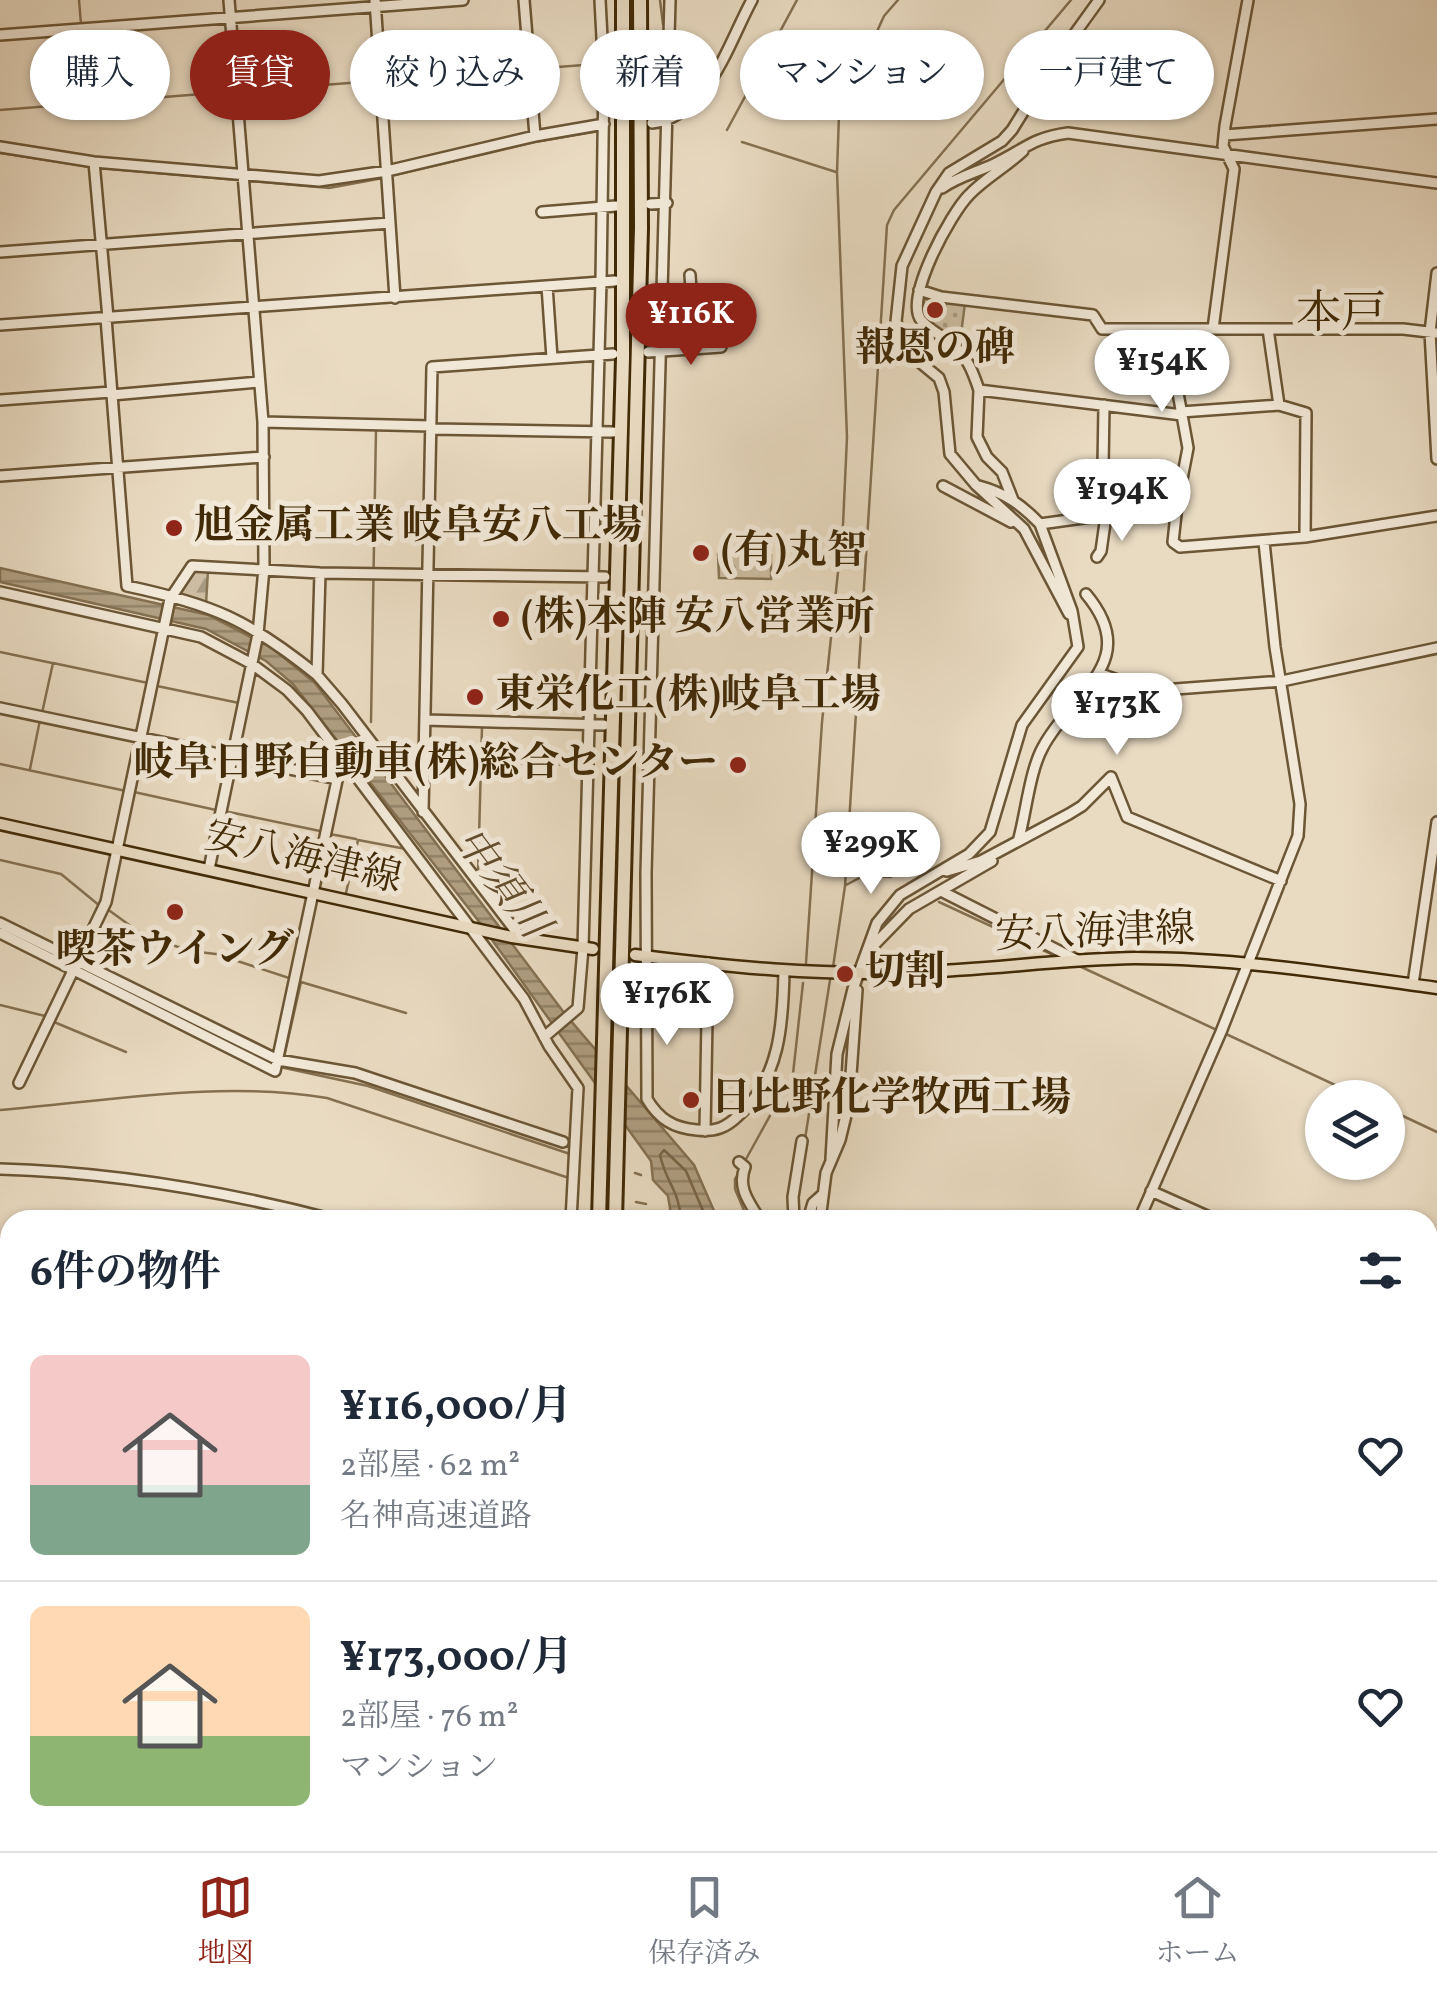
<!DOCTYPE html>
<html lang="ja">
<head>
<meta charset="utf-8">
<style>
	body { margin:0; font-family:Vollkorn,"Noto Serif JP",serif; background:#f2f2f3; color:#1f2937; height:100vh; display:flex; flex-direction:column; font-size:38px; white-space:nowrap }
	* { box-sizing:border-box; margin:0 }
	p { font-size:32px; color:#747a83 }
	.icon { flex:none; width:55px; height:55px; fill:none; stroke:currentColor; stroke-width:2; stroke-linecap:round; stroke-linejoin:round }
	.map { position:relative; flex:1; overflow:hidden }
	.panel { position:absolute; left:0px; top:1210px; width:1438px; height:642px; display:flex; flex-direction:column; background:#fff; border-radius:30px 30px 0 0; box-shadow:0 2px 8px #0004 }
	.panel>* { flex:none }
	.guide { position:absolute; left:30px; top:30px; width:1378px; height:90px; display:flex; gap:20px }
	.buttons { position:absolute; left:1305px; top:1080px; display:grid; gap:20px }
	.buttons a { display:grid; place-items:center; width:100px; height:100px; border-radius:50%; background:#fff; box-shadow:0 2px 8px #0004; font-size:50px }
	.price { position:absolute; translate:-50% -85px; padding:0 22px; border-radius:35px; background:#fff; color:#222; font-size:32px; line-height:65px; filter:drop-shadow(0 2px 5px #0008) }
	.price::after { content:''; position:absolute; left:50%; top:60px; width:30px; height:22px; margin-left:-15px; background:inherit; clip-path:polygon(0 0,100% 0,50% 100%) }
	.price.on { background:#8f2418; color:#fff }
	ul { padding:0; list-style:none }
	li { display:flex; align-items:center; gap:30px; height:250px; padding:0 30px }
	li+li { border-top:2px solid #e0e1e3 }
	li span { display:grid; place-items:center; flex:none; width:280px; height:200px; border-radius:15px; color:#555 }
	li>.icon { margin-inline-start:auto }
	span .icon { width:120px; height:120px; fill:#fffc; stroke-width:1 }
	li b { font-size:42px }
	h2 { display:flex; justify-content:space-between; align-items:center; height:120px; padding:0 30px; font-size:42px }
	.pill { padding:0 35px; border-radius:45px; background:#fff; box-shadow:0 2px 8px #0004; font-size:35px; line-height:90px }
	.pill.on { background:#8f2418; color:#fff }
	.tab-bar { display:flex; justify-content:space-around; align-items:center; height:140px; border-top:2px solid #e0e1e3; background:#fff; font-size:28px; color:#747a83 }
	.tab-bar a { display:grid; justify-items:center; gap:5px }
	.tab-bar .on { color:#8f2418 }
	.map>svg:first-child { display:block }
	.forest { fill:url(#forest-firs); stroke:#867454; stroke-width:2.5 }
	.park { fill:url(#park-dots); stroke:#867454; stroke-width:2.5 }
	.water { fill:url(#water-rules); stroke:#847051; stroke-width:2.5 }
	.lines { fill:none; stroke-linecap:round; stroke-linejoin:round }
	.shore { stroke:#786444; stroke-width:2.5 }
	.stream { stroke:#847051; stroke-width:2.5 }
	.minor-casing { stroke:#6b5636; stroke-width:14 }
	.major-casing { stroke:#412a07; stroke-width:15 }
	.highway-casing { stroke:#412a07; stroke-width:18 }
	.minor { stroke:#f1e8d7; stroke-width:9 }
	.major { stroke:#e9dbc2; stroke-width:10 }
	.highway { stroke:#e9dbc2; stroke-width:12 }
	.poi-dot { fill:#8f2418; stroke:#f1e8d7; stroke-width:4 }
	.labels { text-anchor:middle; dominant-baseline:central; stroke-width:10; stroke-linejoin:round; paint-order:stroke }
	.poi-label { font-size:40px; font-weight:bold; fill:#412a07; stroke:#f1e8d7; text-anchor:start }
	.street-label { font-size:40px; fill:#412a07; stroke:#f1e8d7 }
	.water-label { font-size:42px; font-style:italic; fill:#624d2c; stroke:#f1e8d7 }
	.quarter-label { font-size:45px; fill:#412a07; stroke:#f1e8d7 }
</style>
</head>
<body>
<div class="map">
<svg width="1437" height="1851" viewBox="0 0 1437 1851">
	<defs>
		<pattern id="forest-firs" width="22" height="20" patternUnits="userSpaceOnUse" patternTransform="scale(2.5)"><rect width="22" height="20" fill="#ccbda2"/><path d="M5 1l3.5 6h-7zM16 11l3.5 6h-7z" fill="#a79a82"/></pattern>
		<pattern id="park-dots" width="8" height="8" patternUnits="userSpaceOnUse" patternTransform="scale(2.5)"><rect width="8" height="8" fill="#ccbda2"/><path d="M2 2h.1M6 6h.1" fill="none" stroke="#a79a82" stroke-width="1.8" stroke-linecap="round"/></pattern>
		<pattern id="water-rules" width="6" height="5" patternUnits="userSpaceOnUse" patternTransform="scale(2.5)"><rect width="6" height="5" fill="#b09f82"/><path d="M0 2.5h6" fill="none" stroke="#918268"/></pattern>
	</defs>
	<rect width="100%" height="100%" fill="#e9dbc2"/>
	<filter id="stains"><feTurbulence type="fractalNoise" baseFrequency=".002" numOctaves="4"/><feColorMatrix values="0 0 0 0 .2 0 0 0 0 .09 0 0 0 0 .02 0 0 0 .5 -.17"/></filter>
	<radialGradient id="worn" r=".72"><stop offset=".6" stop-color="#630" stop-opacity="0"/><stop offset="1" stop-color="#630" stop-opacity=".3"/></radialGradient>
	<path class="forest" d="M718 554 771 555V579L719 578Z
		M193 570H208L206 604 175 594Z"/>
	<path class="park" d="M924 299 965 303 960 342 939 333 921 317Z"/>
	<path class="water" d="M0 568 208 615 272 648 315 683 565 1014 694 1165 718 1220H672L668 1196 653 1180 651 1161 477 919 293 684 266 661 206 629 0 582Z
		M0 1254 10 1255V1485L0 1484Z
		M1124 1843H1217L1222 1851H1129Z
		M1273 1843H1357L1369 1851H1283Z"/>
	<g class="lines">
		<path class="shore" d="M681 1220C679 1189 666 1183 660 1155L664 1150 686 1171 707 1220"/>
		<path class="stream" d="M79 0 81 24
			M660 0 663 24
			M245 91 597 64
			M89 103 227 92
			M0 110 88 103 82 32
			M727 130 797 0
			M742 142 836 172
			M0 153 92 167
			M100 168 238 180
			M391 176 535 142 599 131
			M251 181 329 188 383 178
			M0 652 52 663
			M157 686 239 703
			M42 713 53 663 148 683
			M371 722 376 429
			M481 763 583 765
			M0 764 126 791
			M30 769 40 720
			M134 792 216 810
			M229 812 320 831
			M330 834 356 839
			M0 860 61 874 100 906
			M478 874 482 727
			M846 885 863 876 891 877
			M346 893 358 840 406 849
			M939 902 1060 958
			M110 911 143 935 190 951 216 954 289 978
			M806 963 822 722 843 525 847 437 837 172 839 115 884 16 898 0
			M1077 965 1219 1031
			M833 967 845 886 887 225 894 210 1071 0
			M92 974 273 1063
			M0 1005 45 1016 67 974
			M54 1022 126 1052
			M1226 1034 1363 1098
			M284 1057 301 982 406 1013
			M280 1067 368 1086 573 1155
			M1388 1109 1437 1132
			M0 1110C108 1101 220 1080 327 1098L569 1178
			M805 1139 830 980
			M635 1173 641 1175
			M636 1202 646 1204
			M748 1220 735 1189V1179L793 1074 803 983"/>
		<g class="minor-casing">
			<path id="minor" d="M375 0 395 298
				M524 0 535 136
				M670 0 646 873 647 1099C659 1119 673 1128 697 1130 715 1132 726 1128 739 1115 780 1078 783 1024 784 971
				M0 35 463 0
				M652 123C708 116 728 44 752 0
				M1224 135 1437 119
				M0 147 94 162 319 181 387 171 535 136 604 124
				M1023 151C1006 167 984 179 969 195 951 213 904 298 921 320 929 330 943 336 952 344 967 356 973 372 979 390L1182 415
				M94 162 108 318
				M942 188C959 176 975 173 994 164 1024 150 1031 138 1068 133L1437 183
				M650 204 667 203
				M542 212 616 206
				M0 252 390 223
				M1437 273 1430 332 1437 459
				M690 275 695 348
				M547 286 552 358
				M919 290 941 297 1093 315 1102 329H1403L1437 333
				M106 318 127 586C212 604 249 620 317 675
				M0 325 615 281
				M1174 329 1172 360 1188 448 1177 505
				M1213 329 1234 169 1223 146 1225 126 1248 0
				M1268 329 1279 405 1306 413 1305 537
				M648 352 721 347
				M979 390 977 437 987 457 1002 472 1013 500
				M112 395 259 382
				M0 400 111 392
				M1181 412 1279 405
				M263 422 431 426
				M432 429 613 432
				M1086 467 1096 472 1099 517
				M1096 472 1103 467 1104 405
				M0 476 264 457
				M943 486 1011 522
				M979 486C1005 493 1022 505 1040 524
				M1097 557 1101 551 1106 516
				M320 573 317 675 342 704 521 938
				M0 592 201 637 252 664 287 690 307 711 524 999 549 1046 578 1088 571 1220
				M1069 614 1024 529 976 485 950 454 944 392 939 378 910 354 896 322 902 266 936 192 949 173 1002 141 1012 130 1053 64 1099 0
				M1101 674 1149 691 1282 681 1437 648
				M0 708 337 779
				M425 720 604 725
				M423 812 432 367 613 354
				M1019 838C1026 812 1030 770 1043 747 1073 691 1143 662 1086 594
				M209 869 258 634 264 568 263 422 229 0
				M947 871 981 861 1069 814 1082 806 1111 777 1127 817 1281 881
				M941 891 1077 960
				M0 923 278 1060 355 1073 563 1142
				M0 933 275 1071 342 757 364 739
				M872 947 909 909 992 861
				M1413 984 1437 822
				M544 1037 578 1008 583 948 601 281 604 76 600 0
				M19 1083 106 902 170 599 192 566 320 573 605 577
				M705 1131 708 963
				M831 1159 837 1054 853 989 877 923 900 895 969 854 990 832 1022 725 1078 647 1072 611 1040 524 1177 505 1173 542 1180 547 1305 537 1437 516
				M739 1162 745 1167C737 1188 749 1202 760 1220
				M0 1169C114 1172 224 1191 335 1220
				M1151 1191 1216 1220
				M794 1220 793 1197 802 1141
				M808 1220 813 1203 822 1195
				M820 1220 826 1173 840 1140 849 1103 857 990
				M1139 1220 1221 1032 1298 836 1300 804 1275 647 1264 542
				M1428 1280 1437 1257
				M1428 1311 1437 1315
				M0 1616H10
				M1428 1655 1437 1658
				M1428 1696 1437 1695
				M0 1749 10 1751
				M1428 1760 1437 1766
				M412 1842 434 1851
				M77 1851 81 1842
				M209 1851 212 1842
				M473 1851 478 1842
				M547 1851 548 1842"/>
		</g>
		<g class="major-casing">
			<path id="major" d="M0 824 512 937 593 949
				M635 955C728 967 821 976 915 972 988 970 1061 959 1135 958 1237 958 1336 974 1437 988
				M0 1583H10
				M614 1842 630 1851"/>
		</g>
		<g class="highway-casing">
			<path id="highway" d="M599 1220 623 358V0
				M615 1220 641 228 640 0
				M581 1851V1842
				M596 1851V1842"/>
		</g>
		<use href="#minor" class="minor"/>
		<use href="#major" class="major"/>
		<use href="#highway" class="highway"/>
	</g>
	<g class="poi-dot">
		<circle cx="935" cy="310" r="10"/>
		<circle cx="174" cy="528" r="10"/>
		<circle cx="701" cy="553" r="10"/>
		<circle cx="501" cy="619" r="10"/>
		<circle cx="475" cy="697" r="10"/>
		<circle cx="738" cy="765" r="10"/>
		<circle cx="175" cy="912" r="10"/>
		<circle cx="845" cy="974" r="10"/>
		<circle cx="691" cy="1100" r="10"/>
	</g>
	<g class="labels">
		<g class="poi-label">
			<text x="935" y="350" text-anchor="middle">報恩の碑</text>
			<text x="194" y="528">旭金属工業 岐阜安八工場</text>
			<text x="721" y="553">(有)丸智</text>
			<text x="521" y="619">(株)本陣 安八営業所</text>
			<text x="495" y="697">東栄化工(株)岐阜工場</text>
			<text x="718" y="765" text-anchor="end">岐阜日野自動車(株)総合センター</text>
			<text x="175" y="952" text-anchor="middle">喫茶ウイング</text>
			<text x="865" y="974">切割</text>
			<text x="711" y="1100">日比野化学牧西工場</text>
		</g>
		<g class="street-label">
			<text transform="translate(303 859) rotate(13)">安八海津線</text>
			<text transform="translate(1095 934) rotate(-2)">安八海津線</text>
		</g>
		<g class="water-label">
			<text transform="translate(500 884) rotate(53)">中須川</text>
		</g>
		<g class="quarter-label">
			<text x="1341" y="315">本戸</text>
		</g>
	</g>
	<rect width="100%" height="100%" filter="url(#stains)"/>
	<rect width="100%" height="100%" fill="url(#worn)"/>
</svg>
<div class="buttons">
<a><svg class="icon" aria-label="layers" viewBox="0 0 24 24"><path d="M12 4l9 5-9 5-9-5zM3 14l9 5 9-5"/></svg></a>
</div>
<b class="price on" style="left:691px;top:368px">¥116K</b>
<b class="price" style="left:1162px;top:415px">¥154K</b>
<b class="price" style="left:1122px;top:544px">¥194K</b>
<b class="price" style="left:1117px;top:758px">¥173K</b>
<b class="price" style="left:871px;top:897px">¥299K</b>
<b class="price" style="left:667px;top:1048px">¥176K</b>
<div class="guide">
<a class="pill">購入</a>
<a class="pill on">賃貸</a>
<a class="pill">絞り込み</a>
<a class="pill">新着</a>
<a class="pill">マンション</a>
<a class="pill">一戸建て</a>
</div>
<section class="panel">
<h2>6件の物件<svg class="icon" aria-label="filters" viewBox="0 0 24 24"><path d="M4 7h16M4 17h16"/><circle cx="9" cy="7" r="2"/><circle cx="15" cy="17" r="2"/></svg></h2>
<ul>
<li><span style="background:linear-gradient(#f6c9c9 65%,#7fa58c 0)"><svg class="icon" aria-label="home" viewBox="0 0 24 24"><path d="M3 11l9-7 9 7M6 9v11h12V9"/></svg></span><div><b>¥116,000/月</b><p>2部屋 · 62 m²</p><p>名神高速道路</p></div><svg class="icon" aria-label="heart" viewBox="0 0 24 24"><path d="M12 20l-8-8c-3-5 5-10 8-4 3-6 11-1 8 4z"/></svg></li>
<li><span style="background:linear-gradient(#ffd9b3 65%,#8fb573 0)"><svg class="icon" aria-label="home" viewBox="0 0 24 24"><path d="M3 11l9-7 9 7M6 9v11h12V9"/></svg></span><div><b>¥173,000/月</b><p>2部屋 · 76 m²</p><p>マンション</p></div><svg class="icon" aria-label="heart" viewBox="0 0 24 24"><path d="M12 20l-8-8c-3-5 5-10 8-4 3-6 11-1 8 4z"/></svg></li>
</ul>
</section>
</div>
<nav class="tab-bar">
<a class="on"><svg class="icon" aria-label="map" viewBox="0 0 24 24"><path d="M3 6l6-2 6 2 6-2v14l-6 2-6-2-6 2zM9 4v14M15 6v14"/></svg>地図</a>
<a><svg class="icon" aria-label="saved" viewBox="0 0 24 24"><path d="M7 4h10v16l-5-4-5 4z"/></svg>保存済み</a>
<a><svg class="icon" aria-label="home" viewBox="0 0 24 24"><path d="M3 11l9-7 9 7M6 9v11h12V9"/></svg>ホーム</a>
</nav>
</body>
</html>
